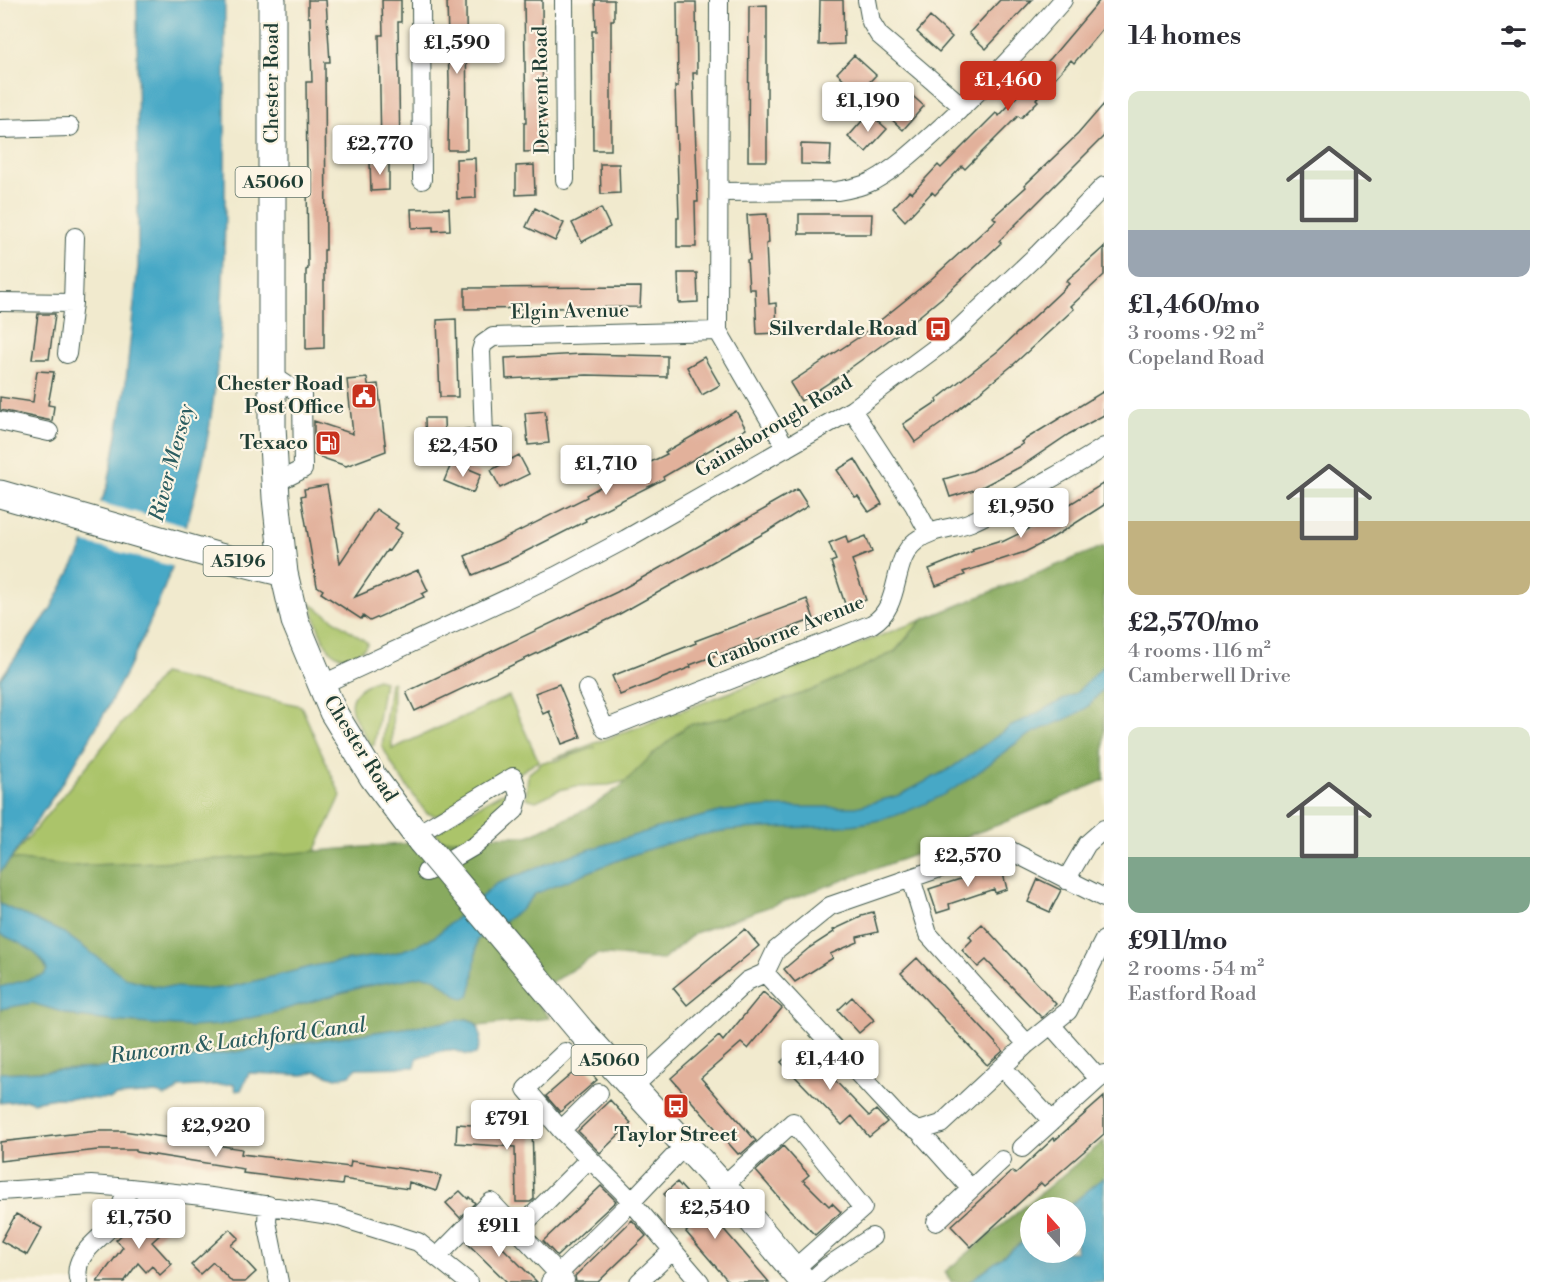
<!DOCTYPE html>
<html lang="en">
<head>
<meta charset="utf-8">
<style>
	body { margin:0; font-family:"Libre Bodoni",serif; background:#f7f7f7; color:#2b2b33; height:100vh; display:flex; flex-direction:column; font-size:22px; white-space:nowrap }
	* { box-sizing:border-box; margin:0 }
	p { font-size:20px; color:#7c7c81 }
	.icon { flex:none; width:33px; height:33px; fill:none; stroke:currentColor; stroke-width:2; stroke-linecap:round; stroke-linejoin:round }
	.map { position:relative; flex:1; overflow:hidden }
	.panel { display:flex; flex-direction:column; background:#fff; width:450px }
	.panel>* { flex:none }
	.needle { width:39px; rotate:339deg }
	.controls { position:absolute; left:1020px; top:1197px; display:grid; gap:12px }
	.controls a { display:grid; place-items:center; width:66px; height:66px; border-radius:50%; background:#fff; box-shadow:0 6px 24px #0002; font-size:30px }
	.price { position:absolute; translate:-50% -51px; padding:0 14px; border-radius:6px; background:#fff; color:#222; font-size:20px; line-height:39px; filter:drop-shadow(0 2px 3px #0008) }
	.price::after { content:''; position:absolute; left:50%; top:36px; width:18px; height:14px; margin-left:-9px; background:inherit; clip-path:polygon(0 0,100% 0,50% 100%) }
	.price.on { background:#c8321e; color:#fff }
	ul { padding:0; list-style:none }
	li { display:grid; align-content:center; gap:12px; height:318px; padding:0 24px }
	li span { display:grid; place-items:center; height:186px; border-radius:12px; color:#555 }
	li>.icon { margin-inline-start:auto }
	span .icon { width:108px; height:108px; fill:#fffc; stroke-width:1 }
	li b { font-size:26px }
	h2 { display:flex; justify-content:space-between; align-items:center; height:72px; padding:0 24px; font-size:26px }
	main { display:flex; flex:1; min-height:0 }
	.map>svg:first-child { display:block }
	.green { fill:#abc46a; stroke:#65804f; stroke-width:1.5 }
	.forest { fill:#88aa5e; stroke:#547449; stroke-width:1.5 }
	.water { fill:#47a8c6; stroke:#33727d; stroke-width:1.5 }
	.pier { fill:#f1eace }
	.building { fill:#e2b19b }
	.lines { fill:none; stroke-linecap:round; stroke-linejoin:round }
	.minor-casing { stroke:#3e574b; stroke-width:20 }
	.highway-casing { stroke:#3e574b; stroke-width:29 }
	.minor { stroke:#fff; stroke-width:18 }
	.highway { stroke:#fff; stroke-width:27 }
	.highway-bridge-casing { stroke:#3e574b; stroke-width:29; stroke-linecap:butt }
	.highway-bridge { stroke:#fff; stroke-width:27 }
	.labels { text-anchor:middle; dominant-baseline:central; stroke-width:4.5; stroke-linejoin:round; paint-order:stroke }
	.shield { fill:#fcf5e5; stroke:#617469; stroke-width:1.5 }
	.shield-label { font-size:18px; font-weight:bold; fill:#1f3d34 }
	.street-label { font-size:20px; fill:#1f3d34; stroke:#fcf5e5 }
	.poi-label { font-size:20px; font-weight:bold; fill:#1f3d34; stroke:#fcf5e5; text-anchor:end }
	.water-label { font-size:21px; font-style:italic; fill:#2b5d60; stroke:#fcf5e5 }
</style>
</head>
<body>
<main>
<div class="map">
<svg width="1104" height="1282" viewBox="0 0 1104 1282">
	<rect width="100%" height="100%" fill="#fcf5e5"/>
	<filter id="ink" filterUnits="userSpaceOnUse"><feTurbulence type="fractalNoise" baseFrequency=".0167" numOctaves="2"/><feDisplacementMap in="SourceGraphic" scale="12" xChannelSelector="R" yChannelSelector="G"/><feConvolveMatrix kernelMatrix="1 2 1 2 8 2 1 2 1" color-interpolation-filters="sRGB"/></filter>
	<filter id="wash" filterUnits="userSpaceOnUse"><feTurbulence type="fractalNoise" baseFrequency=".008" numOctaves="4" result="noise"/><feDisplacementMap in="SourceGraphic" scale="24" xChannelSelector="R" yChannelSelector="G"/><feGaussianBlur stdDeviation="1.35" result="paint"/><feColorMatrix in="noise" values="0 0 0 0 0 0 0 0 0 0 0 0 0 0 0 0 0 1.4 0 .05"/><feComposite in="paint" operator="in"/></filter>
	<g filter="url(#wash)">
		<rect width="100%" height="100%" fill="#f1eace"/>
		<path class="green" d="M311 604 368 643C364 650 358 653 349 656 324 663 317 621 311 604Z
			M922 620 895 651 846 676 810 691 742 714 686 726 626 781 609 785 576 786 559 790 536 801 526 798 528 774 543 762 556 761 596 747 553 759Z
			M162 674 301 706 341 796 312 858 222 859 71 866 11 859Z
			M377 679 384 681 374 745 371 746C353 714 335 698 377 679Z
			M393 682 392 749 509 696 539 762 535 763 513 777 437 816 427 813 424 810 396 771 382 746 390 683Z
			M511 791 516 796 483 837 442 840 434 831 500 794Z"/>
		<path class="forest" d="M1104 546V780L998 825 695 933 663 960 597 954 531 995 550 1018 479 1026 474 1021 467 1019 186 1059 100 1068 0 1073V872L11 859 71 866 222 859 496 836H528L591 807 621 786 652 755 688 725 729 717 810 691 895 652 922 620Z
			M1104 1141V1177L1068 1207 1030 1208V1236L969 1282H951L945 1272Z"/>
		<path class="water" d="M137 0H225C224 131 230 264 214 395 197 541 132 679 51 800 34 824 19 850 0 872V679L50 610 79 555 108 485 125 390 138 266Z
			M1104 665V688C1098 694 1093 703 1086 708 1067 722 1043 726 1024 738 1006 749 991 764 973 776 953 791 928 803 905 812 843 837 775 821 711 833 650 844 592 871 535 894L521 910 477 940 473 983 469 996 464 999 458 996 435 978 423 976 362 987 272 1013 219 1025 191 1027 110 1021 78 1017 32 1003 0 1009V987L44 975 47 970C39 950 17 942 0 934V904L64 933 126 978 154 986 209 989 231 987 318 965 395 953 417 945 434 937 496 884 556 860 661 827 723 811 771 807H856L900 795 951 768 1010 727 1076 693Z
			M467 1019C483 1024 483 1040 476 1054 463 1057 462 1051 451 1050 441 1049 426 1055 417 1058L415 1067 357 1068 350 1075 336 1078 316 1071 304 1075 249 1073 241 1090 236 1091 234 1084 180 1087 174 1093 165 1096 156 1093 116 1096 111 1099 56 1098 32 1102 28 1100 0 1103V1073L100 1068 186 1059Z
			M1104 1177V1282H969L1030 1236V1252H1076V1208L1068 1207Z"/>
		<path class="pier" d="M98 502 189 527 175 567 81 542Z"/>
		<g id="blocks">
			<path class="building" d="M308 0H326L330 62H325L326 250H324V348L306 349V270L308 269 306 82H312L310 17H308Z
				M382 0H401V22H398L400 150 381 151 379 35H383Z
				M447 0H466L467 150H448L449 82Z
				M524 0H542L543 151 524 152V123H526Z
				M595 0H614V20H611V150H593L592 31H596Z
				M820 0H843L844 44 819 45Z
				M1000 0H1032L986 49 969 33Z
				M1100 0H1104V27L1074 63 1071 60 1036 99 1038 101 1021 118 1018 116 965 169 962 166 935 195 932 192 905 221 893 208 909 191 912 193 938 165 941 168 996 113 999 116 1035 77 1033 76 1051 58Z
				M677 2H696L697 73H693L698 202H695L696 247H677V218H679L675 86H678Z
				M767 5V161H748L749 6Z
				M930 17 952 37 939 52 917 32Z
				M854 55 876 75 859 93 837 73Z
				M907 91 924 106 903 130 886 114Z
				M1104 104V136L999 241 1001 243 945 295 900 332 835 379 801 401 790 383 862 335 929 281 996 220 993 217 1026 187 1025 185 1078 134Z
				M869 113 887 129 866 152 848 137Z
				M801 144 831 145 830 165 801 164Z
				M475 158 476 198 457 199 456 159Z
				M370 162H389V190L371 191Z
				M600 164H619L620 193 601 194Z
				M534 165 535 194 516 195V166Z
				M449 208 450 230 433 231V227L412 228 411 209Z
				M535 208 564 223 555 241 526 227Z
				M601 208 610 227 582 242 572 223Z
				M767 214 769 243 766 244 769 304 776 303 777 333 757 334 755 289H749L747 260H750L747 215Z
				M799 214H872L871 234H799Z
				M1104 247V275L1071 306 1074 309 1014 364 942 423 915 442 903 424 938 401 937 399 998 351 1069 284 1066 281Z
				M678 273H697L698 302 679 303Z
				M641 287 640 307 465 309V288Z
				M38 314H55L49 359H32Z
				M456 319 458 397H440L437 320Z
				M582 354 667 356V377L587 375 506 379 505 358Z
				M704 357 720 385 702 395 687 367Z
				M37 371 54 372 48 405 54 406 52 421 0 410V397L33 402Z
				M367 378 368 385 378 384 386 451 346 466 314 455V421L353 434 347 380Z
				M1104 391V415L1069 434 1020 467 980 488 950 497 944 479 972 471 1023 444 1021 442Z
				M545 411 549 443 528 445 525 413Z
				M736 411 746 429 663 477 664 479 585 519 586 521 507 561 473 575 465 556 497 542 587 497 586 495 600 487 667 454 665 452Z
				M425 418H444L445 447H426Z
				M519 455 529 474 500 488 491 470Z
				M855 459 882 504 869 512 858 496 855 497 837 470Z
				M452 462 481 474 473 493 444 481Z
				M1104 483V505L1049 540 1025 552 963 572 965 575 936 586 929 569 973 551 972 549 1001 540 1002 542 1053 517 1052 515Z
				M327 485 340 563 376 509 398 524 395 528 402 533 389 551 387 550 355 597 418 570 428 591 422 594 424 597 370 621 363 616 361 619 321 593 323 590 317 586 301 496 305 495 304 489Z
				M797 489 808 506 768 531 616 616 415 711 406 692 617 592 770 506 769 505Z
				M846 536 848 543 866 536 872 552 852 560 866 600 846 607 831 562 836 560 829 543Z
				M807 599 814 619 690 665 691 667 620 695 612 676 696 643 695 641Z
				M559 684 581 737 562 744 549 711 543 714 535 693Z
				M1001 866 1007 889 995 893 994 889 949 904 950 909 937 913 929 889Z
				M1038 879 1061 890 1050 912 1028 902Z
				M873 912 878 932 857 937 858 942 830 954 833 958 795 982 784 969 809 948 834 932 833 930 861 917V915Z
				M982 924 1056 1004 1042 1018 986 960 978 967 962 950 972 940 969 936Z
				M745 929 759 946 687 1005 673 988Z
				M917 958 1003 1051 987 1065 901 973Z
				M763 992 782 1008 748 1049 741 1043 701 1078 756 1141 741 1154 740 1153 738 1154 671 1078 719 1036 723 1041Z
				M852 997 874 1020 859 1033 838 1010Z
				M800 1044 869 1116 876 1110 887 1122 869 1137 852 1116 842 1125 781 1062Z
				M583 1064 597 1080 560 1112 546 1096Z
				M1104 1097V1134L1044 1186 1041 1183 971 1247 951 1226 1012 1171 1015 1174 1054 1138 1055 1140Z
				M610 1100 631 1123 600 1153 578 1131Z
				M457 1124 515 1128V1126L532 1125 534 1199 530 1202H516L515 1147 456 1143Z
				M98 1131H123L204 1143 242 1149 241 1154 350 1167 351 1161 431 1173 441 1176 436 1191 409 1182 408 1189 343 1179 342 1185 243 1173 244 1169 136 1152V1150H98L0 1161V1142Z
				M783 1146 809 1175 803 1180 829 1206 832 1203 841 1212 815 1235 788 1208 756 1171Z
				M677 1182 706 1214 709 1212 769 1282H729L686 1232 693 1226 664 1194Z
				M601 1186 616 1201 557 1256 543 1241Z
				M460 1191 468 1199 469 1197 475 1203 460 1218 446 1203Z
				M162 1211 173 1223 152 1242 172 1264 160 1275 152 1266 146 1272 138 1263 124 1282H97L123 1247 116 1240 145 1214 151 1221Z
				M16 1214 42 1228 27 1255 1 1241Z
				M632 1220 646 1236 598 1282H576L575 1276Z
				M482 1227 537 1282H507L467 1243Z
				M230 1229 239 1238 231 1245 256 1272 245 1282H232L213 1262 200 1274 191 1265Z"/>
		</g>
	</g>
	<g filter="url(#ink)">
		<use href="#blocks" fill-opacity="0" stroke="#3e574b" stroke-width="1.5"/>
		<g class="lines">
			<g class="minor-casing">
				<path id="minor" d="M421 0 422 180
					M564 0 565 180
					M719 0 718 331 786 448
					M867 0 871 22 879 35 963 107
					M0 129 70 127
					M720 192 837 191C850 189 861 187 873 181 897 168 918 148 938 130 983 89 1023 46 1063 0
					M0 302 73 303
					M67 354 73 303 75 237
					M273 376 302 395 303 469 275 483
					M852 410 914 505 929 533
					M0 421 49 432
					M484 437 481 351 483 344 493 337 718 331
					M468 438 499 437
					M321 685 556 576 626 539 852 410 949 338 1039 253 1104 186
					M587 689 605 729 872 624C903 606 890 561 916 541 932 528 953 529 971 522 994 512 1015 499 1036 487 1059 474 1082 462 1104 447
					M416 835 513 777 519 795 515 810 476 845 440 866 426 872
					M911 878 928 934 1027 1044
					M1066 880 1087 844 1104 829
					M765 973 903 1122 919 1131 941 1124 1027 1044 1068 1011 1104 940
					M1051 1025 1099 1079
					M1002 1067 1052 1121
					M634 1086 747 981 765 973 776 950 830 906 995 849 1011 851 1104 898
					M599 1093 561 1130 623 1192 700 1282
					M561 1130 526 1089 565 1052
					M919 1131 971 1189
					M1022 1148 1104 1074
					M723 1186 793 1122 863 1208 793 1270
					M0 1191 91 1185 130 1188 211 1197 336 1216 418 1242 468 1282
					M268 1205 267 1222 279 1282
					M936 1222 1002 1160
					M517 1231 589 1159
					M438 1256 491 1202 565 1281
					M79 1282C69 1251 109 1237 120 1214 122 1210 121 1208 122 1204 123 1198 127 1193 130 1188
					M550 1282 631 1202 685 1145
					M639 1282 673 1250
					M810 1282 827 1267 872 1237"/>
			</g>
			<g class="highway-casing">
				<path id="highway" d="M272 0V426L276 498 284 573 295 621 333 712 373 777 421 841
					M0 494 216 556 284 573
					M534 975 581 1031 723 1186 804 1282"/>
			</g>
			<use href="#minor" class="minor"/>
			<use href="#highway" class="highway"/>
			<g class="highway-bridge-casing">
				<path id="highway-bridge" d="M421 841 534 975"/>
			</g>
			<use href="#highway-bridge" class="highway-bridge"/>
		</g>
	</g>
	<defs>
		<g id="bus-square" transform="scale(1.35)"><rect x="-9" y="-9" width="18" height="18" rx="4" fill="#c8321e" stroke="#fcf5e5"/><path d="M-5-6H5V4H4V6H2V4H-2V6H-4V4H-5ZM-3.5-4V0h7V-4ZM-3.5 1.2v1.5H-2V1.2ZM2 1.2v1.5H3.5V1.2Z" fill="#fff"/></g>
		<g id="civic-square" transform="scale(1.35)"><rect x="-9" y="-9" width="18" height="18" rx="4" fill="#c8321e" stroke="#fcf5e5"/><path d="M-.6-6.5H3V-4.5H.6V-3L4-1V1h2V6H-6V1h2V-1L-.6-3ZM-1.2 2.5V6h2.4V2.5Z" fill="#fff"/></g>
		<g id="fuel-square" transform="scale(1.35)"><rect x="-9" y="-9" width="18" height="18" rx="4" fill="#c8321e" stroke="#fcf5e5"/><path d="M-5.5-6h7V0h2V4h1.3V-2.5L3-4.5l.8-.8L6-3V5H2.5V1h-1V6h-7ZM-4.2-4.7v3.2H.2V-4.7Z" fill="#fff"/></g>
	</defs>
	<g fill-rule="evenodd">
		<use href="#bus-square" x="938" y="329"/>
		<use href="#civic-square" x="364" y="396"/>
		<use href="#fuel-square" x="328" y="443"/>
		<use href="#bus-square" x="676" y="1106"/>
	</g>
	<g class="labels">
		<g class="shield">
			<rect x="235.5" y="167" width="75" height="30" rx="4.5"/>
			<rect x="203.5" y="546" width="69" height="30" rx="4.5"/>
			<rect x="571.5" y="1045" width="75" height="30" rx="4.5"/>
		</g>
		<g class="shield-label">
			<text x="273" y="182">A5060</text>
			<text x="238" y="561">A5196</text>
			<text x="609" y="1060">A5060</text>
		</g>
		<g class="street-label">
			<text transform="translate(272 83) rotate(-90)">Chester Road</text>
			<text transform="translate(542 90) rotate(-91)">Derwent Road</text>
			<text transform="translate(570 312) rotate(-1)">Elgin Avenue</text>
			<text transform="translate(774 427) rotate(-31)">Gainsborough Road</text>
			<text transform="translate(786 633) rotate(-22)">Cranborne Avenue</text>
			<text transform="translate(360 749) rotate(58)">Chester Road</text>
		</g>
		<g class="poi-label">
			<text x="918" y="329">Silverdale Road</text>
			<text x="344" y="384">Chester Road<tspan x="344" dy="23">Post Office</tspan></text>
			<text x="308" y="443">Texaco</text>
			<text x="676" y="1135" text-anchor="middle">Taylor Street</text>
		</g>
		<g class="water-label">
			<text transform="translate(172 463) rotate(-75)">River Mersey</text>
			<text transform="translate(238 1041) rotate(-7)">Runcorn &amp; Latchford Canal</text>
		</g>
	</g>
</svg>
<div class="controls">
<a><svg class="needle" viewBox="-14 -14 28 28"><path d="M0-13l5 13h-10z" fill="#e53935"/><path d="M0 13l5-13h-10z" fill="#7c7c81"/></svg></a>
</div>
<b class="price" style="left:457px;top:75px">£1,590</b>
<b class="price on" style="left:1008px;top:112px">£1,460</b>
<b class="price" style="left:868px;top:133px">£1,190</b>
<b class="price" style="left:380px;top:176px">£2,770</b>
<b class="price" style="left:463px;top:478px">£2,450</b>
<b class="price" style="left:606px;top:496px">£1,710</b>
<b class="price" style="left:1021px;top:539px">£1,950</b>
<b class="price" style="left:968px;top:888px">£2,570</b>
<b class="price" style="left:830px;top:1091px">£1,440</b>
<b class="price" style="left:507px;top:1151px">£791</b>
<b class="price" style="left:216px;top:1158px">£2,920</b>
<b class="price" style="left:715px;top:1240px">£2,540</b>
<b class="price" style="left:139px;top:1250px">£1,750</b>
<b class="price" style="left:499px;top:1258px">£911</b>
</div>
<section class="panel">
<h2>14 homes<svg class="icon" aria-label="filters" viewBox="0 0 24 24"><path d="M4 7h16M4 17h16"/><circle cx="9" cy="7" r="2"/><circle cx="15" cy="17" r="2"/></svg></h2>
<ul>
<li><span style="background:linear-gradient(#dfe7d0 75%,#9aa5b1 0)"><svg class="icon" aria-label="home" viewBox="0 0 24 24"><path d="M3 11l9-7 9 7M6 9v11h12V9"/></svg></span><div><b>£1,460/mo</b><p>3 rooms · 92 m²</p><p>Copeland Road</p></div></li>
<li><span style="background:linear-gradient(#dfe7d0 60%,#c2b280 0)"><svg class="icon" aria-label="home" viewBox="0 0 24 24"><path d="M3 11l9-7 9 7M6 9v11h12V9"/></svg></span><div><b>£2,570/mo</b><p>4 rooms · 116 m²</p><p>Camberwell Drive</p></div></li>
<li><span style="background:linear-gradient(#dfe7d0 70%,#7fa58c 0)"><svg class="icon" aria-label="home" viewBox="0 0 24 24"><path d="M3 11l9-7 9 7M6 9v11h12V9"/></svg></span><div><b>£911/mo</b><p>2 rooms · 54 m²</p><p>Eastford Road</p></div></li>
</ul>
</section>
</main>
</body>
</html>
